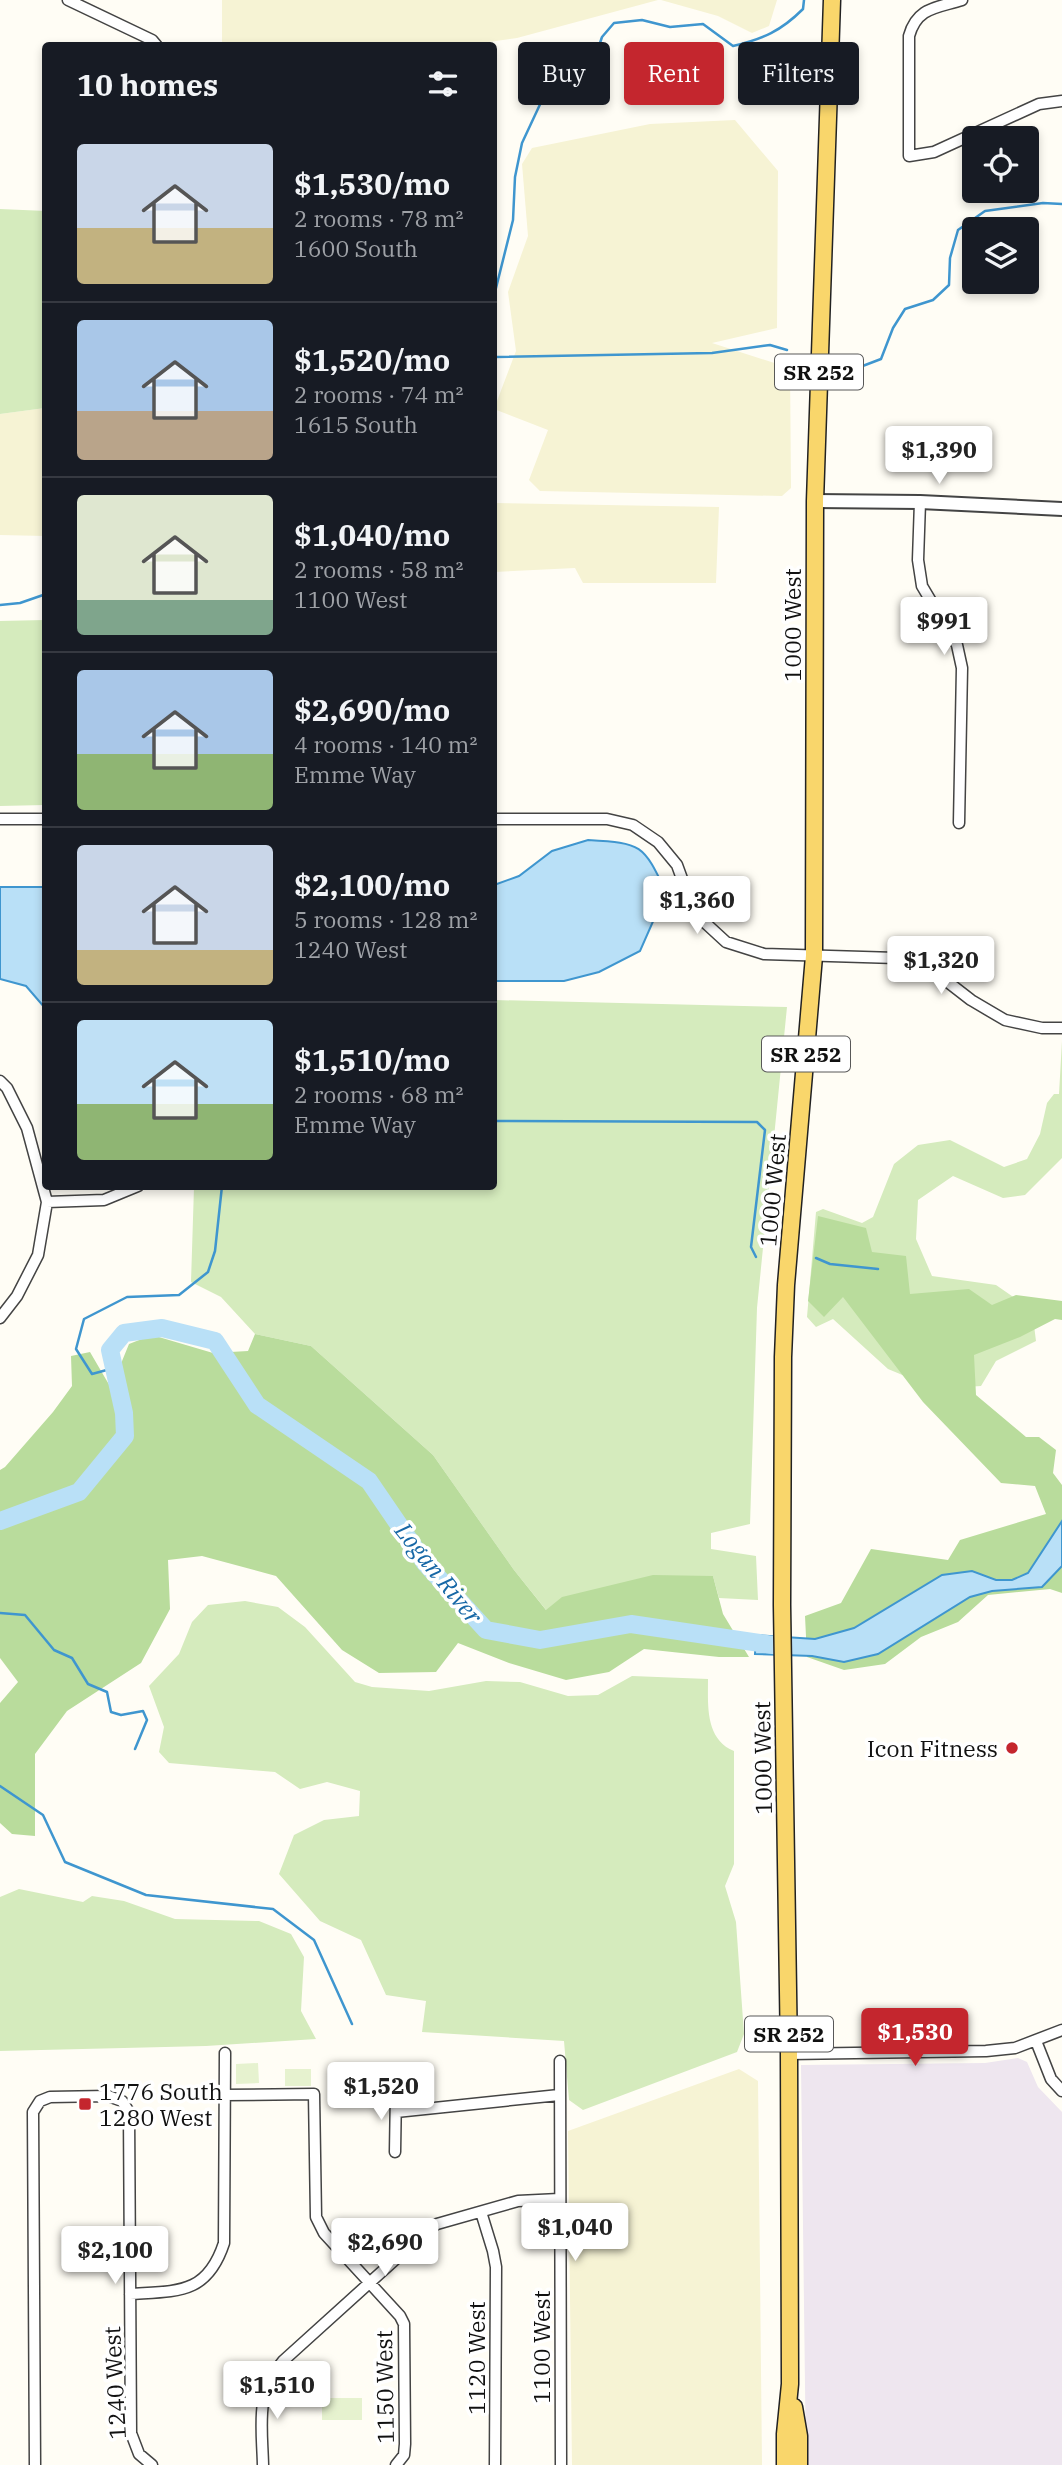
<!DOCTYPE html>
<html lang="en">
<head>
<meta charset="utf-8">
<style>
	body { margin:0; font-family:"IBM Plex Serif",serif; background:#242831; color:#f1f3f6; height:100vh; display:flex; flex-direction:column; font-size:26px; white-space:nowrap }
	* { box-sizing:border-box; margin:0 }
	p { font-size:23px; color:#9ea1a6 }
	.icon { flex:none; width:38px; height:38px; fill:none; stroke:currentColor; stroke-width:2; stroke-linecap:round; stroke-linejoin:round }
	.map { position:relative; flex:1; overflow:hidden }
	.drawer { position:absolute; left:42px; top:42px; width:455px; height:1148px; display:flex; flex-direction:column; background:#171b24; border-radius:7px; box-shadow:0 4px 10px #0003 }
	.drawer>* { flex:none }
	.banner { position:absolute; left:518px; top:42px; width:438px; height:63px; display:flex; gap:14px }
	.tools { position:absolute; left:962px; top:126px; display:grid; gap:14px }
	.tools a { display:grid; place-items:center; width:77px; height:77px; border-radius:7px; background:#171b24; box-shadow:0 4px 10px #0003; font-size:35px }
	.price { position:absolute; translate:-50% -60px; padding:0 16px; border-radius:7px; background:#fff; color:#222; font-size:23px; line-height:46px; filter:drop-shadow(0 2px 4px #0008) }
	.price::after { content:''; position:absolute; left:50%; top:42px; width:21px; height:16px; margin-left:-10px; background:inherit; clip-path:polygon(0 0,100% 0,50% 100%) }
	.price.active { background:#c4262e; color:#fff }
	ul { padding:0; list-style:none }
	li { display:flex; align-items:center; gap:21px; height:175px; padding:0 35px }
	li+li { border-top:2px solid #363941 }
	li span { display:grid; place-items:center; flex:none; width:196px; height:140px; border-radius:7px; color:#555 }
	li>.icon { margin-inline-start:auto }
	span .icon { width:84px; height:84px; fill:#fffc; stroke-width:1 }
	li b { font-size:30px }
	h2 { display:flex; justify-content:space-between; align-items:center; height:84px; padding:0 35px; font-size:30px }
	.pill { padding:0 24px; border-radius:7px; background:#171b24; box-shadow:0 4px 10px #0003; font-size:24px; line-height:63px }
	.pill.active { background:#c4262e; color:#fff }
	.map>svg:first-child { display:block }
	.industrial { fill:#eee6ef }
	.farmland { fill:#f6f3d4 }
	.green { fill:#d5ebbd }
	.forest { fill:#b9dc9c }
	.pitch { fill:#e6f2cf }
	.water { fill:#b9e0f7; stroke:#3f96cf; stroke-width:2 }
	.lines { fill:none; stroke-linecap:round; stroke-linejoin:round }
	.stream { stroke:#3f96cf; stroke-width:2.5 }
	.river { stroke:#b9e0f7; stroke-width:18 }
	.minor-casing { stroke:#444; stroke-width:13 }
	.tertiary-casing { stroke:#444; stroke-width:16 }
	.primary-casing { stroke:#222; stroke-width:19 }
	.minor { stroke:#fff; stroke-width:10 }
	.tertiary { stroke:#fff; stroke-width:12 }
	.primary { stroke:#f9d66b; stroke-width:16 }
	.poi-dot { fill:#c4262e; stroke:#fff; stroke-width:2.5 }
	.labels { text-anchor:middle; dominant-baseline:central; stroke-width:7; stroke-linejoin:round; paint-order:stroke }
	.shield { fill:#fff; stroke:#585858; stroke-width:2 }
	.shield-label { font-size:21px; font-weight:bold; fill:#111 }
	.street-label { font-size:23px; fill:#111; stroke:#fff }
	.poi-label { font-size:23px; fill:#111; stroke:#fff; text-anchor:end }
	.water-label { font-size:24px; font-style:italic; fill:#1768a6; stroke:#fff }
</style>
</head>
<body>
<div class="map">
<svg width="1062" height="2465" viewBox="0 0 1062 2465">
	<rect width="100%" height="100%" fill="#fffdf5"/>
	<path class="industrial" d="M1018 2058 1027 2062 1038 2087 1062 2112V2465H806L801 2065 985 2063Z"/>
	<path class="farmland" d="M222 0H658L517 38 482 43 481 46 222 45Z
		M661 0H777L769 26 752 33 718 16Z
		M735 120 778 171 777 328 712 343 790 368 791 488 782 496 540 491 529 480 548 430 494 409 516 351 508 292 528 236 522 164 532 148 650 124Z
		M45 408V536L0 535V414Z
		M494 503 719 507 716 583H583L575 568 494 572Z
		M739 2069 758 2081 762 2465H572L568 2131Z"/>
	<path class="green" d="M0 209 46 211 45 408 0 414Z
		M45 620V805L0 806V621Z
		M494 1000 787 1007 757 1308 750 1524 711 1533V1549L756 1556 758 1600 719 1598 713 1576 547 1611 514 1570 433 1455 311 1346 255 1334 221 1297 191 1282 194 1187 494 1186Z
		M1062 1041V1158L1025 1195 1003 1198 953 1176 918 1200 916 1239 932 1276 996 1285 1032 1310 1036 1341 996 1361 981 1386 936 1389 888 1369 833 1319 816 1327 807 1317 816 1212 823 1209 862 1223 873 1217 894 1164 918 1145 950 1140 1004 1167 1027 1159 1040 1134 1047 1103 1054 1094H1059Z
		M245 1601 278 1607 305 1627 355 1682 372 1687 429 1691 486 1681 520 1682 568 1696 598 1695 632 1676 708 1679C708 1705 705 1739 734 1751V1864L725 1886 736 1922 744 2034 737 2052 583 2110 569 2100 564 2041 422 2032 426 2001 386 1995 361 1940 320 1921 279 1874 294 1835 324 1820 359 1816 360 1791 327 1782 300 1789 275 1772 169 1763 159 1752 164 1727 149 1686 179 1654 192 1622 208 1605Z
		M19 1889 83 1902 92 1896 124 1901 175 1919 259 1921 291 1934 304 1957 301 2011 316 2039 206 2046 0 2051V1897Z"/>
	<path class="forest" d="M818 1216 866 1228 872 1252 906 1256 910 1294 969 1289 992 1305 1016 1295 1062 1301V1320L1055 1319 1020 1337 974 1355 976 1395 1026 1437H1039L1056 1450 1053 1473 1062 1485V1593L1050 1589 988 1595 958 1622 921 1637 885 1664 844 1670 807 1657 805 1616 841 1603 871 1549 948 1560 960 1540 1046 1514 1035 1486 1001 1483 923 1402 843 1297 824 1317 808 1301Z
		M255 1334 311 1346 433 1455 514 1570 546 1610 562 1597 653 1575 713 1576 723 1614 749 1657H719L644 1649 609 1672 566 1680 509 1663 458 1643 436 1672 379 1673 342 1650 276 1576 202 1556 168 1560 170 1609 141 1663 67 1711 35 1754V1836L12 1834 0 1823V1703L18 1682 0 1658V1470L5 1467 53 1412 72 1386 71 1356 90 1352 111 1388 129 1344 152 1335 213 1353 248 1351Z"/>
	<path class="pitch" d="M258 2063 259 2083 236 2084V2064Z
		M285 2069H311V2086H285Z
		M322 2398H362V2420H322Z"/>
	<path class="water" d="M588 840C642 843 643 844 666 892L640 951 599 972 564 981H494V885L519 876 552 851Z
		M0 887H45V1008L26 986 0 979Z
		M1062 1521V1566L1042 1587 992 1591 970 1597 878 1654 844 1662 812 1656 755 1654 756 1635 815 1639 854 1628 942 1575 972 1571 996 1580H1012L1028 1573Z"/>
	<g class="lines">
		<path class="stream" d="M494 296 513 220 515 177 522 143 543 98 565 66 595 58 602 37 614 23 642 20 670 27 703 24 733 46C763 39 781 31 803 9L804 0
			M494 357 712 353 770 345 787 350
			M850 367H860L881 359 893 328 905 309 933 300 949 285 950 258 958 230 985 211 1043 203 1062 204
			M0 605 20 603 46 594
			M494 1121 757 1122 765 1130 751 1247 756 1257
			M816 1258 830 1264 878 1269
			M114 1368 92 1374 76 1349 84 1319 127 1297 179 1295 208 1272 215 1251 222 1186
			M0 1613 25 1615 54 1650 72 1658 88 1684 107 1692 111 1712 121 1715 143 1711 147 1720 135 1749
			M0 1786 43 1815 65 1862 146 1895 273 1909 314 1940 352 2024"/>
		<path class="river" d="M0 1521 79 1492 125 1436 124 1413 110 1350 124 1333 162 1328 215 1341 257 1405 369 1481 425 1563 486 1630 540 1640 631 1624 780 1646"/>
		<g class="minor-casing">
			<path id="minor" d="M68 0 152 40 157 46
				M962 0C937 8 917 7 909 36V156L934 152 1039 104 1062 101
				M920 502 918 560 922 586 957 645 962 668 959 823
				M0 819H46
				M494 819H607L633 825 658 842 677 865 689 898 701 919 726 942 764 954 896 958 931 969 971 1000 1005 1020 1042 1028H1062
				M0 1081 7 1088 27 1128 47 1202 38 1255 17 1296 0 1318
				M47 1202 104 1200 138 1186
				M1036 2041 1051 2079 1062 2091
				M789 2054 986 2051 1015 2048 1062 2030
				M560 2061 561 2465
				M224 2095 314 2094 316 2217 324 2233 400 2316 404 2324 405 2444 404 2455 396 2465
				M396 2112 559 2095
				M395 2152 396 2091
				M481 2212 493 2251 496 2267 495 2465
				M130 2294C177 2291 207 2295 224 2243L225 2053
				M35 2465 33 2112 40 2101 50 2097 108 2096 122 2101 129 2112 131 2433 139 2454 152 2465
				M263 2465C262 2425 255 2393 283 2361L429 2229 437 2224 518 2201 559 2199"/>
		</g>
		<g class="tertiary-casing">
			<path id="tertiary" d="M815 501 920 502 1062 509"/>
		</g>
		<g class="primary-casing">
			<path id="primary" d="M794 2407 799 2436V2465
				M785 2465V2434L790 2384 789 2054 782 1605 783 1357 786 1285 814 956 815 501 832 0"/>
		</g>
		<use href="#minor" class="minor"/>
		<use href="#tertiary" class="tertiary"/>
		<use href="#primary" class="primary"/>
	</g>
	<g class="poi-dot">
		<circle cx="1012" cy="1748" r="7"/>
		<rect x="78" y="2097" width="14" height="14" rx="3.5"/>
	</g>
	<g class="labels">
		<g class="shield">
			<rect x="775" y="354.5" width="88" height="35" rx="5"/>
			<rect x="762" y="1036.5" width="88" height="35" rx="5"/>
			<rect x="745" y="2016.5" width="88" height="35" rx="5"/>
		</g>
		<g class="shield-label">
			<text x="819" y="372">SR 252</text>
			<text x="806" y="1054">SR 252</text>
			<text x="789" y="2034">SR 252</text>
		</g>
		<g class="street-label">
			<text transform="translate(792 625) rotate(-90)">1000 West</text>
			<text transform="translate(772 1190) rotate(-85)">1000 West</text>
			<text transform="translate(762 1758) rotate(-91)">1000 West</text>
			<text transform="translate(541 2347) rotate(-90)">1100 West</text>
			<text transform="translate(476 2358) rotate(-90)">1120 West</text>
			<text transform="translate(114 2383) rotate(-93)">1240 West</text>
			<text transform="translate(384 2387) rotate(-91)">1150 West</text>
		</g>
		<g class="poi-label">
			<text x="998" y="1748">Icon Fitness</text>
			<text x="99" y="2091" text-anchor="start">1776 South<tspan x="99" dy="26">1280 West</tspan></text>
		</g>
		<g class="water-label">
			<text transform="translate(439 1573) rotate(51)">Logan River</text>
		</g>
	</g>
</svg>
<div class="tools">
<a><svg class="icon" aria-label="locate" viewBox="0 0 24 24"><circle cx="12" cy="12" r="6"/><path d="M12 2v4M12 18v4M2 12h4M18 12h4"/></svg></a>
<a><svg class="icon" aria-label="layers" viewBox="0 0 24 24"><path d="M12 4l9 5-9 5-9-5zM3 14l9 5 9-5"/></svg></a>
</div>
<b class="price" style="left:939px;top:486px">$1,390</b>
<b class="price" style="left:944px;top:657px">$991</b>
<b class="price" style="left:697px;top:936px">$1,360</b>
<b class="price" style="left:941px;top:996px">$1,320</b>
<b class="price active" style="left:915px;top:2068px">$1,530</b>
<b class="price" style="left:381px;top:2122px">$1,520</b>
<b class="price" style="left:575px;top:2263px">$1,040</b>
<b class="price" style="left:385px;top:2278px">$2,690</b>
<b class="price" style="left:115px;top:2286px">$2,100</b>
<b class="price" style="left:277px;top:2421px">$1,510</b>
<div class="banner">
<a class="pill">Buy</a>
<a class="pill active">Rent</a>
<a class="pill">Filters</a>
</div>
<section class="drawer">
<h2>10 homes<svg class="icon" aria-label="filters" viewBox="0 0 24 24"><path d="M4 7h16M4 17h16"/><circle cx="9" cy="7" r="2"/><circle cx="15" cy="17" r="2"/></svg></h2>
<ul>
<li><span style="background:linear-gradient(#c9d6e8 60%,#c2b280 0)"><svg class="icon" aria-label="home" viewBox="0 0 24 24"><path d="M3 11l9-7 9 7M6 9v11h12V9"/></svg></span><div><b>$1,530/mo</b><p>2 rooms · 78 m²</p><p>1600 South</p></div></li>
<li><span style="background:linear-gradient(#a9c7e8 65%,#b9a48a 0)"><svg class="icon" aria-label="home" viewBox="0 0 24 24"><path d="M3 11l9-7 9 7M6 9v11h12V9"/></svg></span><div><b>$1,520/mo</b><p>2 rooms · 74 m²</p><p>1615 South</p></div></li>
<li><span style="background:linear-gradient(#dfe7d0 75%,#7fa58c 0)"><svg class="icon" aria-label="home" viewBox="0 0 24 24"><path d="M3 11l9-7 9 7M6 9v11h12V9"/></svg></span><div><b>$1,040/mo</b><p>2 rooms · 58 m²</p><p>1100 West</p></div></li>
<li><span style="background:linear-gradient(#a9c7e8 60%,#8fb573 0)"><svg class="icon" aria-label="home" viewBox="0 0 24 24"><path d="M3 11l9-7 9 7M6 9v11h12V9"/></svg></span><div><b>$2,690/mo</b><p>4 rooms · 140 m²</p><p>Emme Way</p></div></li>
<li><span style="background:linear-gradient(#c9d6e8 75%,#c2b280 0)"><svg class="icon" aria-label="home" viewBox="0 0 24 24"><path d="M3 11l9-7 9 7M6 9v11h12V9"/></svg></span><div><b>$2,100/mo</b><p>5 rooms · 128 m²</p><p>1240 West</p></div></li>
<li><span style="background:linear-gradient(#bfe0f5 60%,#8fb573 0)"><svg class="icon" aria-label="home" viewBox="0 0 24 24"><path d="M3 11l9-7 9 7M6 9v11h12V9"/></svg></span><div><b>$1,510/mo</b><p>2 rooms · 68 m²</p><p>Emme Way</p></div></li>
</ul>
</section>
</div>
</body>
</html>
